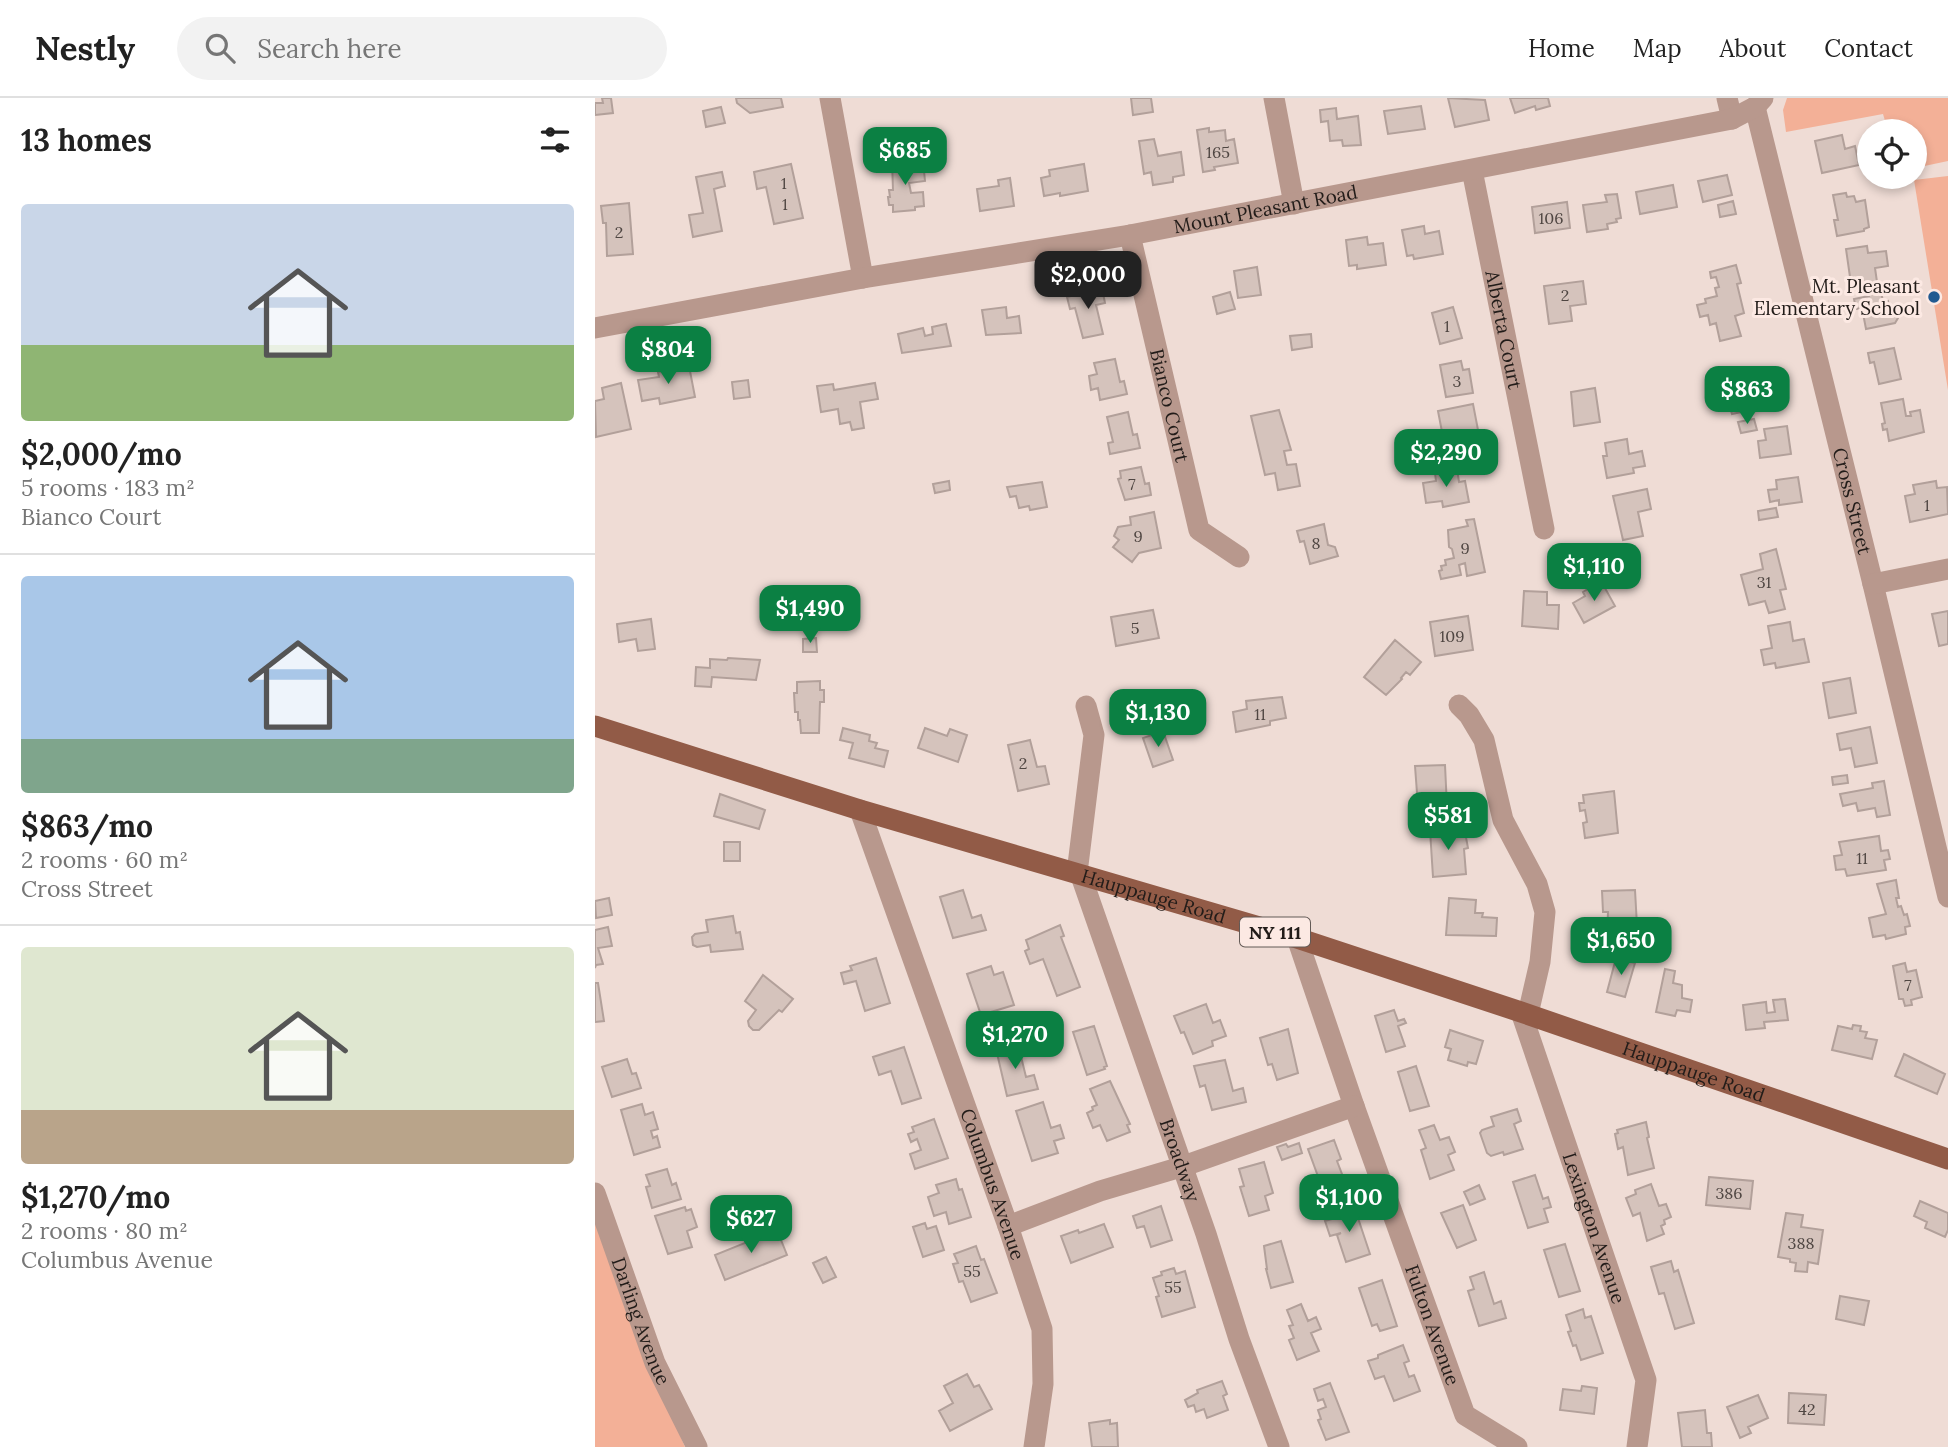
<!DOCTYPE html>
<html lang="en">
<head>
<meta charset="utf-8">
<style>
	body { margin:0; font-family:Lora,serif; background:#f2f2f2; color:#222; height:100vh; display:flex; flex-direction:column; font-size:26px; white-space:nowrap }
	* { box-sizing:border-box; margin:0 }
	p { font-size:23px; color:#767676 }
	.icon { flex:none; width:38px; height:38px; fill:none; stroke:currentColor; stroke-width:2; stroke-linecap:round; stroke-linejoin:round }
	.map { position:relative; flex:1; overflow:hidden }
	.details { display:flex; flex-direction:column; background:#fff; width:595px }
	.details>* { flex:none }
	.fabs { position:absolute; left:1262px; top:21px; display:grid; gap:14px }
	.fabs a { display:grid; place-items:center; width:70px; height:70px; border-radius:50%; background:#fff; box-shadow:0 4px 10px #0003; font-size:35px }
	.price { position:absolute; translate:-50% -60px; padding:0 16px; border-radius:14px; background:#0b8043; color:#fff; font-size:23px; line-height:46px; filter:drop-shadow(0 2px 4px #0008) }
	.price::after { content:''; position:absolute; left:50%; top:42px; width:21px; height:16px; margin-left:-10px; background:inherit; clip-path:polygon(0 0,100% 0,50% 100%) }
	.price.current { background:#222; color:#fff }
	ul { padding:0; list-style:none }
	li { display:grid; align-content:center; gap:14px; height:371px; padding:0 21px }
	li+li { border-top:2px solid #e0e0e0 }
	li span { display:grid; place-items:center; height:217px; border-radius:7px; color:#555 }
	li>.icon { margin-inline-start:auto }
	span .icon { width:126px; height:126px; fill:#fffc; stroke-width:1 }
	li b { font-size:30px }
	h2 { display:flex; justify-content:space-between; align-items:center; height:84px; padding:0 21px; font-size:30px }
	header { display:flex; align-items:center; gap:42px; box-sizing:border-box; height:98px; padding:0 35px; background:#fff; border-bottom:2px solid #e0e0e0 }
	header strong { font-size:33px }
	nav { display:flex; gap:38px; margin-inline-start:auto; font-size:24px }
	.search { width:490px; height:63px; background:#f2f2f2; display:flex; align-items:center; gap:18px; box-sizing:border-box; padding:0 24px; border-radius:38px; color:#767676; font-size:26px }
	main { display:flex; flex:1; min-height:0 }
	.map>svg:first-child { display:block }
	.green { fill:#f3b097 }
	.building { fill:#d5c3bc; stroke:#b2a09a; stroke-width:2 }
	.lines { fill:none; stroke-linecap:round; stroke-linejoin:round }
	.minor { stroke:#b8988d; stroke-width:21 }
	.major { stroke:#925b47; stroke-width:21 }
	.poi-dot { fill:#215a91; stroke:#fce9e3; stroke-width:2.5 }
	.labels { text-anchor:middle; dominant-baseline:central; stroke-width:6; stroke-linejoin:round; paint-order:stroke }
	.number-label { font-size:16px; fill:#4f4642 }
	.shield { fill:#fce9e3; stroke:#635a56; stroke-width:2 }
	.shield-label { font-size:18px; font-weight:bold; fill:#221c19 }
	.street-label { font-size:19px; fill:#221c19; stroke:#fce9e3 }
	.poi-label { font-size:19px; fill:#221c19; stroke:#fce9e3; text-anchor:end }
</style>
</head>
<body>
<header>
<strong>Nestly</strong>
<div class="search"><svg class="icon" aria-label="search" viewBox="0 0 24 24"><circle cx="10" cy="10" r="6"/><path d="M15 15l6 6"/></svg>Search here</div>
<nav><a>Home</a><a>Map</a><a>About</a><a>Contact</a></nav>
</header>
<main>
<section class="details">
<h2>13 homes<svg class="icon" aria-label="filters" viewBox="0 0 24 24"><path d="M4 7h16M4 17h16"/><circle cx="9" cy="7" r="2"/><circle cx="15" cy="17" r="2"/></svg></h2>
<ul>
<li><span style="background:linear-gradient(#c9d6e8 65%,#8fb573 0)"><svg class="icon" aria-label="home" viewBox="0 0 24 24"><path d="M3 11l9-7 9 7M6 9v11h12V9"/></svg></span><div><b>$2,000/mo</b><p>5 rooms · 183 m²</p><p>Bianco Court</p></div></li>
<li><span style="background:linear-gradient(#a9c7e8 75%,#7fa58c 0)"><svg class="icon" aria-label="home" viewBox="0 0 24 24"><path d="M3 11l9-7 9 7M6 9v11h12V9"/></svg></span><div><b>$863/mo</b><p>2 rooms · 60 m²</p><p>Cross Street</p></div></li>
<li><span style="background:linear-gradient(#dfe7d0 75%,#b9a48a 0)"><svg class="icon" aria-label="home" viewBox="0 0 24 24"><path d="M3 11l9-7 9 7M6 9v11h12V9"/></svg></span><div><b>$1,270/mo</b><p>2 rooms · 80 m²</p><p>Columbus Avenue</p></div></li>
</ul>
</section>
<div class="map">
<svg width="1353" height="1349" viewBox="0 0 1353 1349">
	<rect width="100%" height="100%" fill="#efdcd5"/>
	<path class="green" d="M1192 0H1353V63L1320 70V33H1293L1288 16 1191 34 1188 12Z
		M1353 78V292L1319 82Z
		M0 1125 55 1267 90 1349H0Z"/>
	<path class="building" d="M7 0H16L18 15 0 17V5H8Z
		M141 0H186L188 9 155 15 142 5Z
		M536 0H556L558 14 538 17Z
		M853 0 890 2 894 22 860 29Z
		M915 0H953L955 8 941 12 940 8 920 15Z
		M826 8 830 31 793 36 789 13Z
		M126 9 130 25 111 29 108 13Z
		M741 10 742 21 763 18 766 47 748 48 747 42 735 43 733 23 726 24 725 12Z
		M614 30V34L630 32 631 43 639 41 643 65 619 69 620 72 608 74 602 32Z
		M1247 37 1250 51 1260 48 1264 67 1227 75 1220 43Z
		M559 41 563 58 586 54 589 77 578 79V84L558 87 556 74 549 76 544 43Z
		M316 61 318 74 329 73 330 83 314 85 316 95 328 94 329 108 320 109V112L298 114V107H294L293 99H295L294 92H298L297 63Z
		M196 66 208 120 179 126 171 89 162 91 159 74Z
		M489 66 493 93 465 98V95L449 98 446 80 455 78 454 72Z
		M127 74 130 88 119 91 127 133 98 139 94 117 108 115 101 79Z
		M1132 77 1137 97 1108 104 1103 83Z
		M415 80 419 108 385 113 382 91 404 88 403 82Z
		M1078 87 1082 109 1045 116 1041 94Z
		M1251 95 1252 99 1259 98 1261 104 1270 102 1274 129 1269 131V133L1242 138 1239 122H1243L1238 97Z
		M1022 96 1026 120 1021 121 1022 124 1012 126 1013 131 992 134 988 107 1012 104 1010 97Z
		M1138 103 1141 116 1125 119 1123 107Z
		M972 104 975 130 940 135 937 109Z
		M34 105 38 156 12 158 11 125H8L6 108Z
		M829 128 830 136 844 133 848 156 819 161 818 157 812 158 807 132Z
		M772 139 773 147 788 145 791 167 762 171V167L754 168 751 142Z
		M1272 148 1273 155 1291 153 1293 168 1280 170 1282 184 1268 186 1267 181 1258 183V179H1255L1251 151Z
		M1141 167 1146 185 1142 186 1149 215 1140 218 1146 238 1125 243 1121 225 1115 227 1113 217 1105 219 1102 207 1111 205 1110 201 1122 198 1120 190 1124 189 1121 179 1116 180 1115 174Z
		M662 169 666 197 643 200 639 173Z
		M988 183 991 206 975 208 977 223 954 226 949 188Z
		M507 190 510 205 501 207 508 236 488 240 480 210 475 211 472 199Z
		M1286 193 1288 204 1293 203 1295 212 1301 211 1303 220 1300 225 1271 231 1267 210 1261 211 1259 201 1274 198V195Z
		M635 194 640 211 622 216 618 199Z
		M411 209 412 220 424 218 426 235 391 237 387 212Z
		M858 209 867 240 845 246 837 215Z
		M351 226 356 248 307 255 303 236 328 230 330 238 338 236 337 229Z
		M716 236 717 249 697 252 695 238Z
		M1299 250 1306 281 1284 286 1279 264 1275 265 1273 255Z
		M520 261 525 284 529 283 532 296 505 302 503 290 496 292 494 278 502 276 499 265Z
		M866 263 868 272 874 271 878 295 851 299 845 267Z
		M94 268 100 299 65 306 64 300 47 303 43 282 64 279 63 274Z
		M1162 270 1163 277 1178 274 1182 294 1153 300 1148 273Z
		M153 282 155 299 139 301 137 284Z
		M26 285 36 331 1 339 0 303 9 301 7 290Z
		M280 285 283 301 265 304 269 330 257 332 255 324 245 326 243 311 226 314 222 288 238 286 239 292Z
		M1000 290 1005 324 979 328 976 294Z
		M1308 301 1311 318H1316L1315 314 1325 312 1329 334 1294 343 1292 331 1288 332 1287 326 1290 325 1286 305Z
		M1149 302 1151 313 1137 316 1134 306Z
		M878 306 883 332H887L889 345 872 349 869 335 848 339 843 313Z
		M684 312 696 352 689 353 692 367 701 366 705 388 683 392 680 375 670 377 656 318Z
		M533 314 538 337 542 336 545 350 515 356 513 345 518 344 512 319Z
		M1159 321 1162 332 1146 335 1143 324Z
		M1192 328 1196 356 1165 360 1163 343 1171 342 1169 331Z
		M1032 341 1034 356 1047 353 1050 368 1038 370 1039 375 1012 380 1008 358H1012L1010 345Z
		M546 369 550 386 554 385 556 397 530 402 523 381 526 380 525 373Z
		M862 371 864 384 870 383 874 404 848 409 847 403 831 405 828 385 841 383 840 375Z
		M1203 379 1207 404 1184 407V402L1175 404 1173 392 1182 391 1181 382Z
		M354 383 355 392 340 395 338 386Z
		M1341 383 1342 390 1352 389 1353 416 1315 424 1310 398 1320 396 1318 387Z
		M447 384 452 409 435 412 434 408 424 410 421 398 415 399 412 389Z
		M1052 391 1056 411 1043 414 1048 438 1028 442 1018 398Z
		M1181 410 1183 419 1164 422 1163 413Z
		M559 414 566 450 544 455 537 464 518 449 524 442 519 438 523 429 536 427 535 419Z
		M879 421 890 474 872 478 870 465 864 467 866 477 846 481 844 473 847 472 846 468 851 467 850 462 859 460 857 451 854 449 853 432 873 428 871 422Z
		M729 426 733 447 740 449 743 458 715 466 709 443 705 444 702 433Z
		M1181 451 1191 491 1185 492 1190 511 1174 515 1170 503 1154 507 1146 477 1168 471 1165 456Z
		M1006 483 1020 508 989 525 978 505 990 498 988 494Z
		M929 493 952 494V507H964L963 531 927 528Z
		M558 512 564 540 521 548 516 519Z
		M1353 513V546L1344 548 1337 516Z
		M873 518 878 552 840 558 835 524Z
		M56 521 60 551 43 553 41 541 24 544 22 526Z
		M1195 524 1198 543 1209 541 1214 564 1181 570 1180 565 1169 567 1166 552 1177 550 1173 528Z
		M221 540 222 554H208V541Z
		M800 542 826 564 815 577 811 574 806 580 807 581 791 597 769 579Z
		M133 560 165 562 161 582 117 579 116 589 100 588 101 569 115 570V561L132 562Z
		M1255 580 1261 615 1234 620 1228 585Z
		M225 583V592H229V604H225L224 635H206L205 622H203V614H200L199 595H202V584Z
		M687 599 691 620 675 623V627L641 634 638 614 652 611 651 603Z
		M1275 629 1282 665 1260 669 1256 650 1245 652 1242 636Z
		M248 630 275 637 274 643 282 645 280 650 293 653 289 669 254 660 258 645 245 642Z
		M330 630 352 638 355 631 372 637 363 664 323 650Z
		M568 633 578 662 558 669 548 640Z
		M435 642 442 669 450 668 454 686 423 693 413 647Z
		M850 667 852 709 848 710 849 720 824 722 820 668Z
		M1252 677 1253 685 1238 687 1237 679Z
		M1289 683 1295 717 1282 719 1280 710 1263 713 1261 705 1248 708 1245 696 1278 690 1277 685Z
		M1019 693 1023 735 990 740 988 725 992 724 990 712 985 713 984 705H989L988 697Z
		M125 696 170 712 164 731 119 718Z
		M869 729 873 750 869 751 871 776 838 779 835 732Z
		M1284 738 1286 753 1293 752 1295 761 1289 762 1291 772 1252 778 1250 771 1241 772 1239 758 1247 757 1244 744Z
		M129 744H145V763H129Z
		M1301 782 1304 800H1301L1303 809 1306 808 1309 817 1312 816 1315 828 1310 829 1311 836 1291 841 1290 837 1278 839 1274 820 1291 816 1282 786Z
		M368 792 377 820 386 817 391 832 358 840 345 799Z
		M1040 792 1043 846 1016 847 1015 837H1012L1013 814H1008L1007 793Z
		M14 800 17 817 1 820 0 803Z
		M854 800 881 802 880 815H888L887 819 902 820 901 838 851 837Z
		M138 818 141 835 145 834 148 851 116 854 115 847 102 849 98 847 97 839 100 836 113 834 111 822Z
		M465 827 469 838 466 839 485 889 462 898 448 861 435 866 430 853 434 851 431 842Z
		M13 829 17 848 3 850 8 866 1 867 0 870V832Z
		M281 860 295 905 270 913 261 883 249 886 246 875 257 872 255 868Z
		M1021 860 1040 865 1030 899 1012 894Z
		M1310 865 1312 874 1321 872 1327 899 1316 902 1317 907 1310 908 1308 901H1304L1298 868Z
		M396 868 399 877 408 874 419 907 386 917 372 876Z
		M1070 871 1080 873 1078 885 1087 887V900L1097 902 1095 914 1082 912 1080 918 1061 914Z
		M168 877 198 901 187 914 184 912 164 932H158L154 928 153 923 161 912 150 903Z
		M0 885H3L9 923 0 924Z
		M1190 901 1193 922 1169 924 1170 930 1151 932 1148 907 1171 904 1172 915 1180 914 1178 902Z
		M611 906 618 925 625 922 631 938 617 943 618 948 598 956 589 934 586 935 579 918Z
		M799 912 803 923 809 921 811 925 803 928 810 948 791 954 780 918Z
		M1258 927 1266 928 1265 933 1272 934 1270 940 1282 942 1277 961 1237 952 1243 928 1257 931Z
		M499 928 512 968 509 969 510 971 492 977 478 934Z
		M693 931 703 975 682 982 677 966 673 967 665 940Z
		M855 932 888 943 881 966 873 964 872 968 853 962 856 951 850 949Z
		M423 946 431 979 439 977 443 991 412 998 401 951Z
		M309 949 326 1000 307 1006 296 973 284 977 278 959Z
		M1309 956 1350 976 1342 996 1300 978Z
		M32 961 37 976 41 975 46 990 17 999 7 969Z
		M630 962 638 993 648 990 651 1004 617 1012 610 987 605 989 599 968Z
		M821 968 834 1008 815 1013 803 974Z
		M515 983 535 1026 532 1027 535 1034 512 1043 505 1027 498 1030 492 1015 498 1012 497 1009 502 1007 495 991Z
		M448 1004 456 1030 465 1027 469 1040 459 1043 463 1055 437 1063 421 1013Z
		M47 1006 50 1017 58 1014 63 1031 56 1033 58 1040 62 1038 65 1049 39 1057 26 1012Z
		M922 1011 926 1023 919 1026 928 1051 909 1057 908 1054 896 1058 892 1055 885 1035 887 1032 899 1028 896 1019Z
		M339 1021 353 1060 320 1071 315 1056 326 1052 322 1041 316 1044 313 1036 319 1034 317 1029Z
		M1051 1024 1054 1039 1052 1040 1059 1070 1033 1077 1028 1049 1023 1051 1020 1036 1023 1035 1022 1032Z
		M839 1027 845 1042 854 1039 860 1054 853 1057 859 1072 835 1081 826 1052 831 1050 824 1032Z
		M739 1042 746 1061 742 1063 750 1084 728 1092 713 1051Z
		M704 1045 707 1055 687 1062 682 1049 691 1046 693 1049Z
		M669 1064 678 1095 670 1098 674 1112 654 1118 645 1089 649 1088 644 1071Z
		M72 1071 77 1087 81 1085 86 1101 57 1110 51 1089 55 1088 51 1077Z
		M940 1077 948 1101 953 1099 956 1109 949 1111 953 1124 933 1130 918 1084Z
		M1114 1079 1158 1083 1155 1111 1111 1107Z
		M361 1081 364 1092 367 1091 376 1119 354 1126 351 1114 339 1118 333 1099 344 1095 341 1087Z
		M1056 1086 1064 1108 1071 1106 1076 1119 1069 1122 1070 1126 1066 1128 1069 1136 1052 1143 1045 1115 1038 1118 1031 1100 1041 1096 1040 1092Z
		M884 1087 890 1101 875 1107 869 1094Z
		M745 1100 749 1111 737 1114 734 1103Z
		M1325 1103 1353 1115V1132L1350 1139 1330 1130 1332 1124 1319 1118Z
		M868 1107 881 1142 862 1150 846 1115Z
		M566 1108 577 1142 556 1149 549 1128 542 1130 538 1118Z
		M759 1108 775 1156 751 1164 742 1137 746 1135 735 1138 730 1123 740 1120 738 1115Z
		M90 1109 91 1113 96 1111 102 1129 92 1133 97 1149 73 1156 60 1118Z
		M1191 1115 1208 1117 1206 1129 1228 1132 1223 1166 1213 1164 1212 1174 1200 1173 1201 1165 1195 1164V1161L1183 1159Z
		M330 1125 332 1131 341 1128 349 1152 328 1159 318 1129Z
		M509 1126 518 1149 476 1165 466 1138 483 1132 484 1135Z
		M182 1132 192 1157 130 1182 120 1157Z
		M686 1143 698 1184 676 1190 671 1171H672L669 1148Z
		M970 1146 985 1193 964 1199 949 1152Z
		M381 1148 386 1162 389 1161 402 1195 376 1204 368 1183 364 1184 358 1166 363 1165 359 1156Z
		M231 1159 241 1179 228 1185 218 1165Z
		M1076 1163 1079 1174 1083 1172 1099 1225 1080 1231 1069 1195 1064 1196 1056 1169Z
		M579 1170 581 1176 590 1173 600 1209 567 1219 561 1199 564 1198 558 1180 567 1177 566 1174Z
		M889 1174 899 1206 906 1203 911 1220 884 1228 873 1193 879 1191 875 1179Z
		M787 1182 802 1228 785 1233 782 1226 777 1228 764 1190Z
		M1245 1198 1274 1203 1269 1227 1241 1221Z
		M706 1206 713 1223 721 1219 726 1231 716 1235 724 1253 702 1262 694 1242 699 1240 694 1228 698 1227 692 1212Z
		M988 1211 990 1220 996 1218 1008 1255 986 1262 981 1247 978 1248 973 1234 976 1233 971 1217Z
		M808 1247 814 1263 809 1265 814 1279 819 1277 825 1293 799 1303 789 1278 780 1281 773 1263 783 1260V1257Z
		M372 1276 379 1289 384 1287 397 1311 355 1333 344 1313 358 1305 349 1288Z
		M627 1283 632 1296 628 1298 633 1312 612 1320 609 1311 601 1314 599 1307 593 1309 590 1302 603 1295 602 1292Z
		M735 1285 754 1334 731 1342 723 1322 726 1321 723 1312 731 1309 728 1301 723 1303 719 1291Z
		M987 1288 1002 1290 999 1316 965 1312 968 1291 986 1293Z
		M1194 1295 1231 1297 1229 1327 1193 1325Z
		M1163 1297 1173 1320 1153 1329 1156 1335 1145 1340 1132 1309Z
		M1110 1312 1112 1335H1116L1117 1349H1087L1083 1315Z
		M515 1322V1326L522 1325 523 1349H497L494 1325Z"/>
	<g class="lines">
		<g class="minor">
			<path d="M235 0 268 180"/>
			<path d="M679 0 699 106"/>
			<path d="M1132 0 1137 21"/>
			<path id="s1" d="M1160 9 1278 486 1353 799"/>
			<path id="s2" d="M877 72 949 431"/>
			<path id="s3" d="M535 137 604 432 644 459"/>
			<path id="s4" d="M0 230 268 180 535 137 1137 21 1160 9 1168 0"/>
			<path d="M1278 486 1353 471"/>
			<path d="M864 607 874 617 889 642 908 722 942 786 950 814 945 864 933 916"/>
			<path id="s5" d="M265 712 413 1128 447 1231 448 1286 439 1349"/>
			<path d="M482 775 499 637 491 608"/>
			<path id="s6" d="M485 775 611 1136 644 1241 684 1349"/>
			<path id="s7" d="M702 840 759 1008 870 1317 922 1349"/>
			<path id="s8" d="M926 914 1051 1282 1042 1349"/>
			<path id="s9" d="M0 1095 60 1265 102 1349"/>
			<path d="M413 1128 505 1093 586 1069 759 1008"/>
		</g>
		<path class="major" id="s10" d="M0 628 265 712 702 840 926 914 1353 1061"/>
	</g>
	<circle class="poi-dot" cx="1339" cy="199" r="7"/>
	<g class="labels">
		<g class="number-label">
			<text x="623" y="54">165</text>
			<text x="189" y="85">1</text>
			<text x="190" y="106">1</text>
			<text x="956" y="120">106</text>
			<text x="24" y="134">2</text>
			<text x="970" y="197">2</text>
			<text x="852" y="228">1</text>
			<text x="862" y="283">3</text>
			<text x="537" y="386">7</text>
			<text x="1332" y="407">1</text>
			<text x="543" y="438">9</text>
			<text x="721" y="445">8</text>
			<text x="870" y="450">9</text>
			<text x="1169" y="484">31</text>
			<text x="540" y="530">5</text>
			<text x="857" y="538">109</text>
			<text x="665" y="616">11</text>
			<text x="428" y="665">2</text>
			<text x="1267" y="760">11</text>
			<text x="1313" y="887">7</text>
			<text x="1134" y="1095">386</text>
			<text x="1206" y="1145">388</text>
			<text x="377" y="1173">55</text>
			<text x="578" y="1189">55</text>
			<text x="1212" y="1311">42</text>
		</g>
		<rect class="shield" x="645" y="819.5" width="70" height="29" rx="5"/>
		<g class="shield-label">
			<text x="680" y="834">NY 111</text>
		</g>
		<g class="street-label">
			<text stroke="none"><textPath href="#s4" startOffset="681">Mount Pleasant Road</textPath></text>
			<text stroke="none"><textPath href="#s2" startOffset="163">Alberta Court</textPath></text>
			<text stroke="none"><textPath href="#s3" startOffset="175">Bianco Court</textPath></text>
			<text stroke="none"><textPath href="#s1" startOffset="406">Cross Street</textPath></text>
			<text stroke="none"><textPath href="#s10" startOffset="584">Hauppauge Road</textPath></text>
			<text stroke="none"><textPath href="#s10" startOffset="1152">Hauppauge Road</textPath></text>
			<text stroke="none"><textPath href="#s6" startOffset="304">Broadway</textPath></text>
			<text stroke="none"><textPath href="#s5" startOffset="397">Columbus Avenue</textPath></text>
			<text stroke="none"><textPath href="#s8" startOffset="228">Lexington Avenue</textPath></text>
			<text stroke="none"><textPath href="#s9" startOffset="136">Darling Avenue</textPath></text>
			<text stroke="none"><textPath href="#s7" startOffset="410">Fulton Avenue</textPath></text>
		</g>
		<g class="poi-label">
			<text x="1325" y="188">Mt. Pleasant<tspan x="1325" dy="22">Elementary School</tspan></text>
		</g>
	</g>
</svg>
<div class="fabs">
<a><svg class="icon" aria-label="locate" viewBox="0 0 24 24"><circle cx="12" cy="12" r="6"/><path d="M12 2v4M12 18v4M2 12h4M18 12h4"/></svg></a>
</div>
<b class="price" style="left:310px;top:89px">$685</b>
<b class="price current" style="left:493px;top:213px">$2,000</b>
<b class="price" style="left:73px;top:288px">$804</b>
<b class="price" style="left:1152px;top:328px">$863</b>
<b class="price" style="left:851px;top:391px">$2,290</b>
<b class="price" style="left:999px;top:505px">$1,110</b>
<b class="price" style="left:215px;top:547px">$1,490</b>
<b class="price" style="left:563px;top:651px">$1,130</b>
<b class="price" style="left:853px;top:754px">$581</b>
<b class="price" style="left:1026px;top:879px">$1,650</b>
<b class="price" style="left:420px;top:973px">$1,270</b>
<b class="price" style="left:754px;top:1136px">$1,100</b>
<b class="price" style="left:156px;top:1157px">$627</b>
</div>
</main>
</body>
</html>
